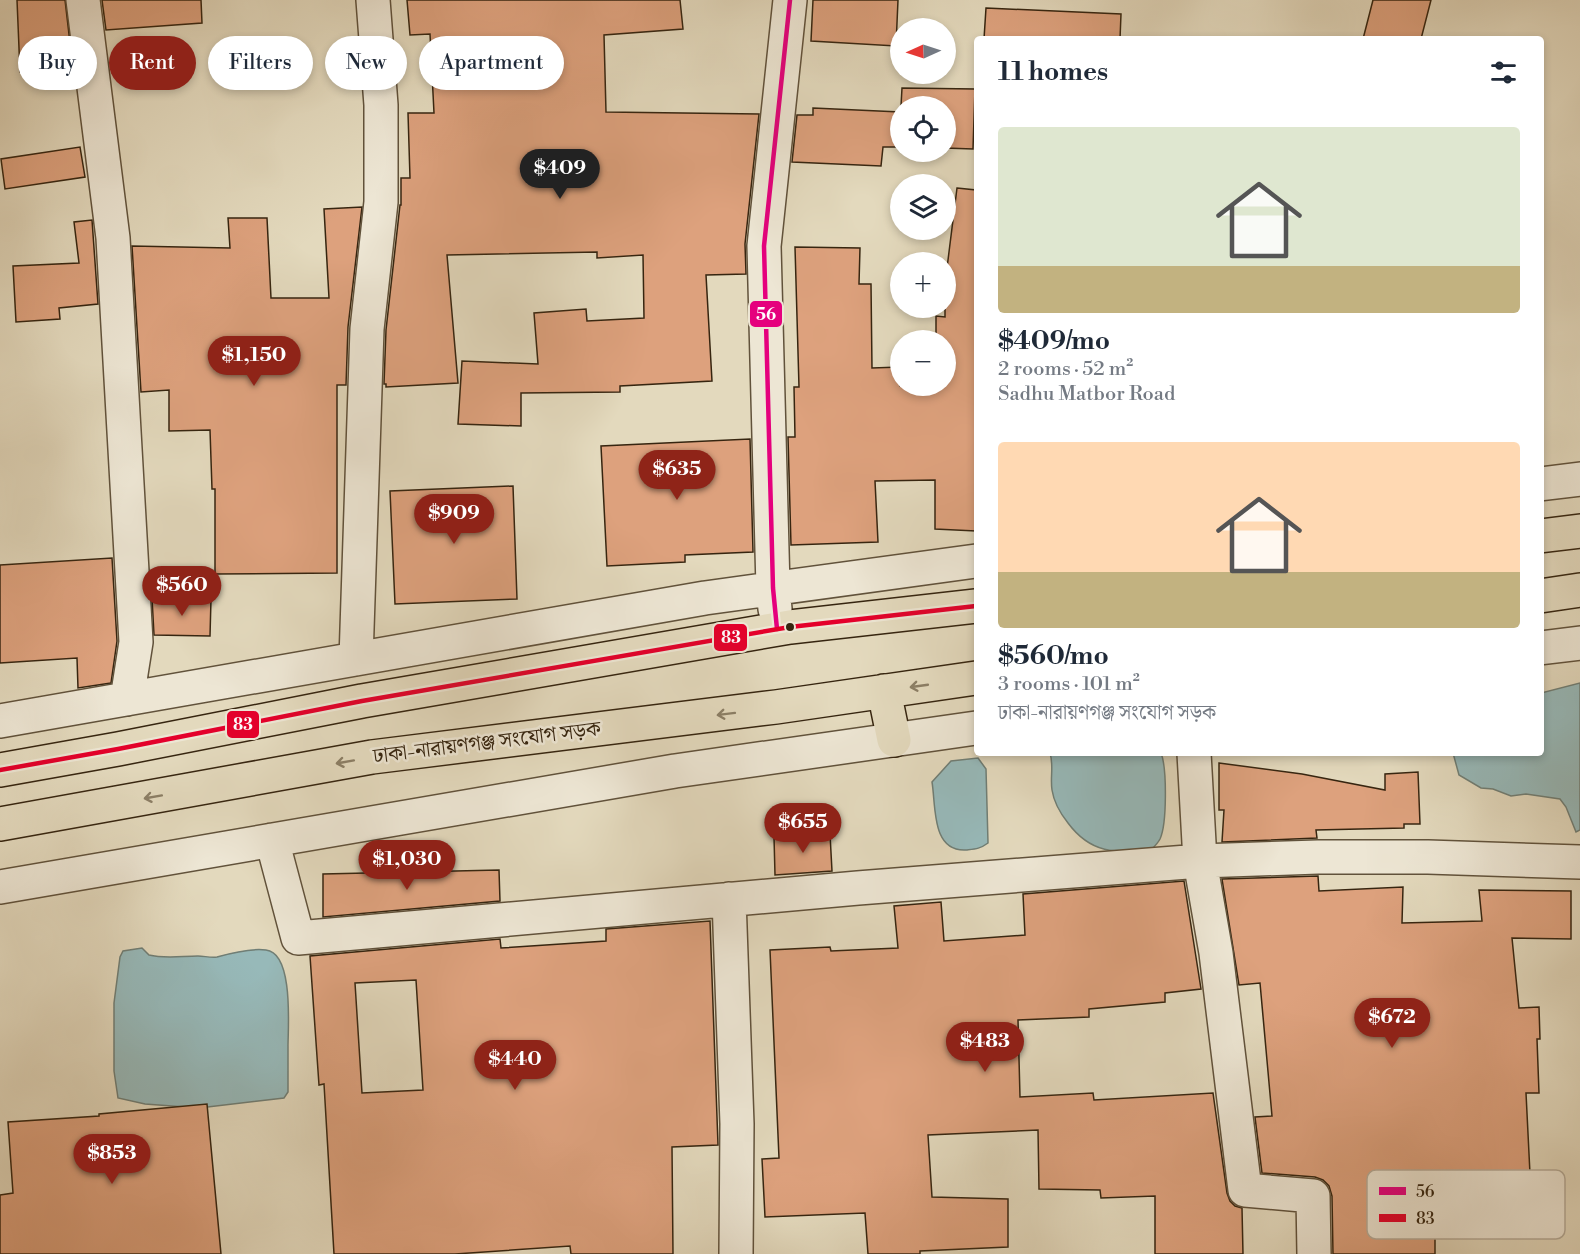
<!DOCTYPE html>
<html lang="en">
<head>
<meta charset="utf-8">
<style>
	body { margin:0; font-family:"Libre Bodoni","Noto Serif Bengali",serif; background:#f6f6f7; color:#1f2937; height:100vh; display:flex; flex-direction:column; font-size:22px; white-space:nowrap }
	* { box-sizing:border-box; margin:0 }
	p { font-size:20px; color:#747a83 }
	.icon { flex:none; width:33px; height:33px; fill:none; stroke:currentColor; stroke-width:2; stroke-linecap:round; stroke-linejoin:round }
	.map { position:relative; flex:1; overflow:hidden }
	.panel { position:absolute; left:974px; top:36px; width:570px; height:720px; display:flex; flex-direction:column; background:#fff; border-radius:6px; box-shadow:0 3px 9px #0003 }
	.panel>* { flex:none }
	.hud { position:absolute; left:18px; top:36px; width:570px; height:54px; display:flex; gap:12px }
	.needle { width:39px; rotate:267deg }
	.fabs { position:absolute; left:890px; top:18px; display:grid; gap:12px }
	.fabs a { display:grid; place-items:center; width:66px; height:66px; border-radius:50%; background:#fff; box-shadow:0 3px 9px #0003; font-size:30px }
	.price { position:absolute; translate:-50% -51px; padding:0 14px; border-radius:21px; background:#8f2418; color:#fff; font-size:20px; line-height:39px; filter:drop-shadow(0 2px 3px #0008) }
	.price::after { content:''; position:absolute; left:50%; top:36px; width:18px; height:14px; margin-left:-9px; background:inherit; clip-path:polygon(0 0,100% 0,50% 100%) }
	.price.active { background:#222; color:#fff }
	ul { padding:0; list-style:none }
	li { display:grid; align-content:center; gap:12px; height:318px; padding:0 24px }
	li span { display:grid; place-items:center; height:186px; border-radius:6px; color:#555 }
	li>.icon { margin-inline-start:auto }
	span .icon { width:108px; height:108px; fill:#fffc; stroke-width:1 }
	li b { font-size:26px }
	h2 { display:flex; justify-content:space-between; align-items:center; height:72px; padding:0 24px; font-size:26px }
	.tag { padding:0 21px; border-radius:27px; background:#fff; box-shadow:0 3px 9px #0003; font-size:21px; line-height:54px }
	.tag.active { background:#8f2418; color:#fff }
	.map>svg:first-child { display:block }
	.water { fill:#97b9b9; stroke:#707e75; stroke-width:1.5 }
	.building { fill:#dda17d; stroke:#362510; stroke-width:1.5; fill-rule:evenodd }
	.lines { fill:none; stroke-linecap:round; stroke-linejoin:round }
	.minor-casing { stroke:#61523b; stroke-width:36 }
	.major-casing { stroke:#362510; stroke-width:36 }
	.minor { stroke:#ede6d4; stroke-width:33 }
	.major { stroke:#e3d9bd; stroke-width:33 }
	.bus-1-casing { stroke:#ede6d4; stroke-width:9 }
	.bus-2-casing { stroke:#ede6d4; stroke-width:9 }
	.bus-1 { stroke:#e5007d; stroke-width:4.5 }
	.bus-2 { stroke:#e4002b; stroke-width:4.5 }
	.oneway { stroke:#8c7f66 }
	.bus-dot { fill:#362510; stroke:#ede6d4; stroke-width:2 }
	.labels { text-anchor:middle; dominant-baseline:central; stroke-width:5; stroke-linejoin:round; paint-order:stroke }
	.street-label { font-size:21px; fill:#362510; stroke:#ede6d4 }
	.key { fill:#ede6d4; stroke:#b6ac99; stroke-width:1.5 }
	.key-label { font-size:16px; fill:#362510 }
	.line-badge { stroke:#ede6d4; stroke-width:2 }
	.badge-label { font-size:16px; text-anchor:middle; font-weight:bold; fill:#fff }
</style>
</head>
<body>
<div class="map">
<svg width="1580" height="1254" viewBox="0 0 1580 1254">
	<rect width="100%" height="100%" fill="#e3d9bd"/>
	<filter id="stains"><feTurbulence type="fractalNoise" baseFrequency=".00333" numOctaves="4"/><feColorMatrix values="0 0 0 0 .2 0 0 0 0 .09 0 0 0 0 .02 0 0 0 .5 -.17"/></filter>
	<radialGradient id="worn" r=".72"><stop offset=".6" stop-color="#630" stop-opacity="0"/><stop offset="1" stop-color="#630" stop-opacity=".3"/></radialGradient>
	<path class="water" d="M1580 683V830L1576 832 1566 807 1560 799 1526 794 1511 796 1493 789 1481 788 1459 775 1453 753H1540L1541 693Z
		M1050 753H1161C1167 768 1167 824 1160 839 1158 843 1154 847 1151 850 1115 853 1091 854 1068 823 1060 813 1054 803 1052 790 1050 777 1054 766 1050 753Z
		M978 758 986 769 988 843C980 849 975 849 966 850 931 852 936 805 932 782L951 761Z
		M142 948 149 955C165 959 182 956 198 956 204 956 211 958 217 957 231 953 250 948 266 950 294 953 288 1028 288 1046 288 1062 288 1077 288 1092L284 1098 199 1108 145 1104 118 1098 114 1071V1003L120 957 123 951Z"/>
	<path class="building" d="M17 0H65L73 69 20 72Z
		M102 0H201L202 23 106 30Z
		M407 0H680L683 29 604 35 606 112 759 114 745 244 746 274 706 275 712 381 620 386V392L521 393V426L458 424 462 361 538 364 534 313 586 309 587 321 644 318 643 255 597 258V252L447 255 458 383 386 387V384H384L386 330 400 205H401V178H410L408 113H434L430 34 410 35Z
		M813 0H898L896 46 811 41Z
		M1373 0H1431L1421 39H1363Z
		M986 8 1121 14 1120 39H984Z
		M902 88 975 89 973 149 945 148V106H901Z
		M813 108 900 112V147H883L881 166 792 162 797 115H813Z
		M80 147 85 177 5 189 1 159Z
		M957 188 976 190V531L935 529V480L875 481 878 542 791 545 788 437H795L794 387H799L795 247 860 248 859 284H871L872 368 900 367V386H945V340H936V316L945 317V284Z
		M362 207 348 327 346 385H337V573L215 574V489H212L210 430 169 431V390L141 392 132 246 230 248 228 218H267L271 298H329L324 209Z
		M92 220 98 304 59 308 60 319 16 322 13 266 79 263 74 222Z
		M750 439 753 552 685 555V562L607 566 601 446Z
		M513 486 517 599 395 604 390 491Z
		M112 558 117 641 111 683 78 688 77 658 0 663V565Z
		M152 598 211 599 210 636 154 635Z
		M1219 763 1302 774 1385 790V774L1418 772 1420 824H1404V828L1316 830 1317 838 1222 842 1224 810H1219Z
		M830 834 832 871 775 875 774 837Z
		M499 870 500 901 323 917V874Z
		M1318 876 1319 891 1403 887 1402 923 1482 921 1479 890 1571 891V939L1512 938 1519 1008 1539 1007 1540 1039H1537L1539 1093H1526L1531 1194 1435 1197V1254H1333L1332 1196 1329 1186 1323 1180 1315 1177 1262 1173 1255 1117 1272 1116 1260 983 1239 985 1222 879Z
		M1184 881 1201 989 1165 993V1002L1089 1009V1017L1018 1020 1020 1097 1093 1093 1094 1100 1213 1093 1227 1193 1230 1201 1235 1206 1242 1208 1243 1254H1155V1196L1101 1198 1100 1190 1039 1189 1038 1130 928 1135 932 1197 1008 1199V1247L920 1251V1254H868L865 1213 765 1217 762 1159 779 1158 770 950 830 947 831 951 898 948 894 906 941 902 944 941 1025 935 1023 894Z
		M710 921 718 1145 672 1147 673 1254H571L570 1246 455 1254H334L324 1084 319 1085 310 956 500 939 501 948 606 941V929ZM416 980 423 1090 362 1093 355 983Z
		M207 1104 221 1254H0V1195L13 1193 8 1122 99 1116V1114Z"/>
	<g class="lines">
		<g class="minor-casing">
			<path id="minor" d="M83 0 113 238 136 642 127 699
				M1540 484 1580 479
				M775 609 773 588 764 246 790 0
				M1540 648 1580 643
				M356 659 367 329 381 202V105L373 0
				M0 721 705 598 976 561
				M1194 753 1200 861 1216 953 1245 1190 1313 1196 1314 1254
				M272 840 298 938 858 888 1200 861 1318 857H1428L1580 862
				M0 887 675 771 976 728
				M729 899 737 1124 736 1254"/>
		</g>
		<g class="major-casing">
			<path id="major" d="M1540 536 1580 531
				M1540 596 1580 590
				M884 691 894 740
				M0 770 118 749 362 701 790 627 976 606
				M0 824 372 757 776 707 976 678"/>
		</g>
		<use href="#minor" class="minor"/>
		<use href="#major" class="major"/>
		<g class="bus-1-casing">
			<path id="bus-1" d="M777 629 773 588 764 246 790 0"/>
		</g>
		<g class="bus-2-casing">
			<path id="bus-2" d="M0 770 118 749 362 701 790 627 976 606"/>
		</g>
		<use href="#bus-1" class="bus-1"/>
		<use href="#bus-2" class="bus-2"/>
	</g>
	<defs><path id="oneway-shaft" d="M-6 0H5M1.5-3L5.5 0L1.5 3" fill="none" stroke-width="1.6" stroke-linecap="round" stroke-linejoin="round" transform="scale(1.5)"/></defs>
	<g class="oneway">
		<use href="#oneway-shaft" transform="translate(919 686) rotate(172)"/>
		<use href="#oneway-shaft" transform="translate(726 714) rotate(173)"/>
		<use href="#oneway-shaft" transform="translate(345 762) rotate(170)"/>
		<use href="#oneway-shaft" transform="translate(153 797) rotate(170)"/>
	</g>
	<circle class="bus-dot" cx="790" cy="627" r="5"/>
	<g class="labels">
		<g class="street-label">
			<text transform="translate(487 743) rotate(-7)">ঢাকা-নারায়ণগঞ্জ সংযোগ সড়ক</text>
		</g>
	</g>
	<rect x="1367" y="1170" width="198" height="69" rx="9" class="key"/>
	<rect x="1379" y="1187" width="27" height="8" fill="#e5007d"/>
	<rect x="1379" y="1214" width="27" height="8" fill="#e4002b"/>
	<g class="key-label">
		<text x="1416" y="1197">56</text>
		<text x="1416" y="1224">83</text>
	</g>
	<g class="line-badge">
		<rect x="749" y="300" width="34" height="28" rx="6" fill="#e5007d"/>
		<rect x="713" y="623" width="35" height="29" rx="6" fill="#e4002b"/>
		<rect x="226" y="710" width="34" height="29" rx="6" fill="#e4002b"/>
	</g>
	<g class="badge-label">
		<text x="766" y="320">56</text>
		<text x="731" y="643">83</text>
		<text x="243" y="730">83</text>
	</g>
	<rect width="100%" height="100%" filter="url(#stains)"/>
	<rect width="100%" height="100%" fill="url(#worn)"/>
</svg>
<div class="fabs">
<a><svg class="needle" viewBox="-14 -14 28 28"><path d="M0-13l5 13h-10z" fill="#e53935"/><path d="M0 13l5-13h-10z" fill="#747a83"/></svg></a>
<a><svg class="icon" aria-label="locate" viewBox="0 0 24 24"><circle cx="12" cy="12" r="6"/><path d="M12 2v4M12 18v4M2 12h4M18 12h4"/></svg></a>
<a><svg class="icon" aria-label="layers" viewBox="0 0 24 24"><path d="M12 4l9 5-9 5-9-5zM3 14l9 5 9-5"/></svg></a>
<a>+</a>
<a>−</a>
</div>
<b class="price active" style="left:560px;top:200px">$409</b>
<b class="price" style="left:254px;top:387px">$1,150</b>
<b class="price" style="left:677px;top:501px">$635</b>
<b class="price" style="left:454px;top:545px">$909</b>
<b class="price" style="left:182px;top:617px">$560</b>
<b class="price" style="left:803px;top:854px">$655</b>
<b class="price" style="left:407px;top:891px">$1,030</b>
<b class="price" style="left:1392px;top:1049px">$672</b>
<b class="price" style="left:985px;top:1073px">$483</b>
<b class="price" style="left:515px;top:1091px">$440</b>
<b class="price" style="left:112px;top:1185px">$853</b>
<div class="hud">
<a class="tag">Buy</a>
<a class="tag active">Rent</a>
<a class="tag">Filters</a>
<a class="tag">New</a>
<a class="tag">Apartment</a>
</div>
<section class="panel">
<h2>11 homes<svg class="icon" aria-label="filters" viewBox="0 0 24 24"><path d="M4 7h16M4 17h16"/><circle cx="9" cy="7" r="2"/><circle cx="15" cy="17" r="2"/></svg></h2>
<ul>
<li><span style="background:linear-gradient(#dfe7d0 75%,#c2b280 0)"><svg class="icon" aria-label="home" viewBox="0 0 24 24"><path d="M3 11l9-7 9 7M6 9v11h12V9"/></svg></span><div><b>$409/mo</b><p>2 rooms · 52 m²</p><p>Sadhu Matbor Road</p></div></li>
<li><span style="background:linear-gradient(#ffd9b3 70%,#c2b280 0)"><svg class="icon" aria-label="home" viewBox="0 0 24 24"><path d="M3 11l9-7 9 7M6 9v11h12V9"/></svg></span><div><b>$560/mo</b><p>3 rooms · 101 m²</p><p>ঢাকা-নারায়ণগঞ্জ সংযোগ সড়ক</p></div></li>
</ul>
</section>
</div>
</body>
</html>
